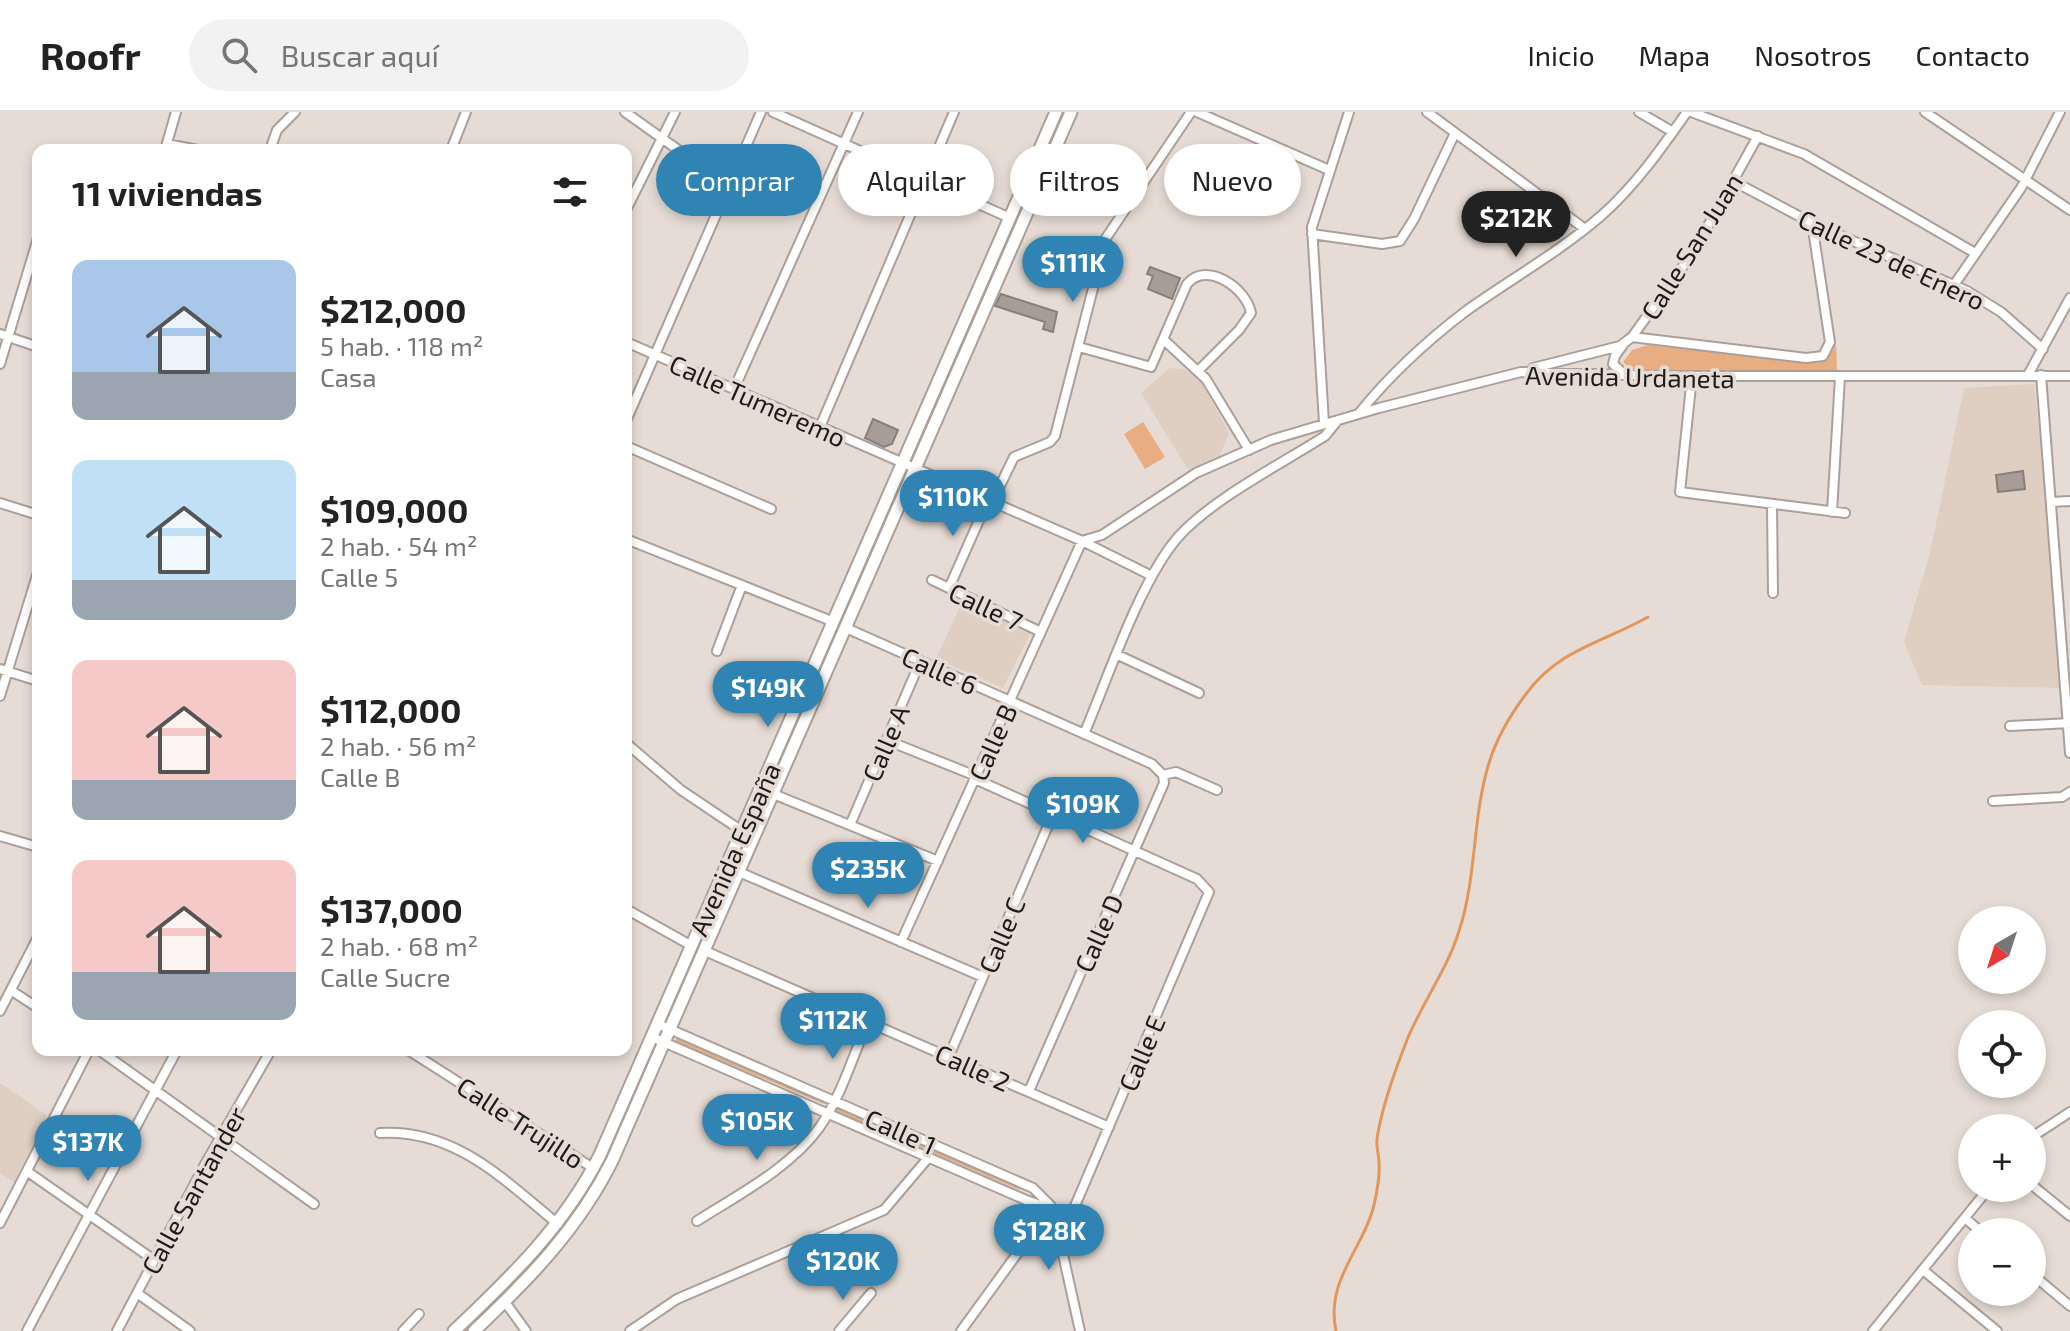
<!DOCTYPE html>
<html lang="es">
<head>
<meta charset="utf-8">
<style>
	body { margin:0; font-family:"Exo 2",sans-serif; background:#f2f2f2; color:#222; height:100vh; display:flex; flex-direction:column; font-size:30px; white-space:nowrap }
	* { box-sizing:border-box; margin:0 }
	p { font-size:26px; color:#767676 }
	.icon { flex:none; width:44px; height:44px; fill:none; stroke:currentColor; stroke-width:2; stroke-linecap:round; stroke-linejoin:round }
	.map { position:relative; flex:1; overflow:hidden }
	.drawer { position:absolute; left:32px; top:32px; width:600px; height:912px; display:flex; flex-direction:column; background:#fff; border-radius:16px; box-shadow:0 4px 12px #0003 }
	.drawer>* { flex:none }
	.guide { position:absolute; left:656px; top:32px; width:760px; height:72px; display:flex; gap:16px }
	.needle { width:52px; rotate:219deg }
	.fabs { position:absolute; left:1958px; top:794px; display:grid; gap:16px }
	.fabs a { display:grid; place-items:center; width:88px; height:88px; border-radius:50%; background:#fff; box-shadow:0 4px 12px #0003; font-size:40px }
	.price { position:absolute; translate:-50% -68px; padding:0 18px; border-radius:28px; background:#3084b4; color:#fff; font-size:26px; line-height:52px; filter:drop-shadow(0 2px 4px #0008) }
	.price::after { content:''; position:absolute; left:50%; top:48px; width:24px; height:18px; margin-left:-12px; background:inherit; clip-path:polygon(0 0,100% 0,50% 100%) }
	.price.on { background:#222; color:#fff }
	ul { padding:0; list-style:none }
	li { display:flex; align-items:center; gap:24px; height:200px; padding:0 40px }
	li span { display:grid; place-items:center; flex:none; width:224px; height:160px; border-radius:16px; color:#555 }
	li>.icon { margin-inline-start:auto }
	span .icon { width:96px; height:96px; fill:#fffc; stroke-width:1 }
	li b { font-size:34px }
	h2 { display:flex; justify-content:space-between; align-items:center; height:96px; padding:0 40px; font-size:34px }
	.pill { padding:0 28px; border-radius:36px; background:#fff; box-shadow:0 4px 12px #0003; font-size:28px; line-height:72px }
	.pill.on { background:#3084b4; color:#fff }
	header { display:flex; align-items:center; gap:48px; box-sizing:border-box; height:112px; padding:0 40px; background:#fff; border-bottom:2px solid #e0e0e0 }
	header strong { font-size:38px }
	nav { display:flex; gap:44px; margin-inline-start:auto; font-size:28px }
	.search { width:560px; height:72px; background:#f2f2f2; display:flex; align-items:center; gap:20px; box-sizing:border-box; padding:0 28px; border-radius:44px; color:#767676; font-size:30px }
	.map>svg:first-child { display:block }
	.built { fill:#dfcec2 }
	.green { fill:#e8ad80 }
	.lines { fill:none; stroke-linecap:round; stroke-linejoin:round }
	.stream { stroke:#e1975c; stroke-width:3 }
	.building { fill:#a79d96; stroke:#887f78; stroke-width:2 }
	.minor-casing { stroke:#aaa099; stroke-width:12 }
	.secondary-casing { stroke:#aaa099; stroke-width:15 }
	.minor { stroke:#fff; stroke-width:8 }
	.secondary { stroke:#fff; stroke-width:11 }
	.labels { text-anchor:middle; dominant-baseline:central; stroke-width:7; stroke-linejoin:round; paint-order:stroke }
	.street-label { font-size:26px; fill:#1f1b19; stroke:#e7dcd5 }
</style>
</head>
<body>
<header>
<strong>Roofr</strong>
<div class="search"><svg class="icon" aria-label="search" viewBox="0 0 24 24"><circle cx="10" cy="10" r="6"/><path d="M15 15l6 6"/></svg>Buscar aquí</div>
<nav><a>Inicio</a><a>Mapa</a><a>Nosotros</a><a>Contacto</a></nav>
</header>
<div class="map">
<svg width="2070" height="1219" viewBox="0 0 2070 1219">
	<rect width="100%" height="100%" fill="#e7dcd5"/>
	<path class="built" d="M1170 256 1184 257 1199 266 1229 321 1220 343 1188 358 1141 281Z
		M2034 272 2049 414 2061 576 1922 573 1904 530 1930 441 1964 276Z
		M962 490 1030 522 1003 576 936 547Z
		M0 971 47 1003 14 1070 0 1061Z"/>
	<path class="green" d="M1060 0H1066L915 342 913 340Z
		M1836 232 1837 258H1632L1623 250 1632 238 1648 233 1818 251 1827 248Z
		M1143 310 1165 345 1145 357 1124 322Z
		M905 364 773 670H771L770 667Z
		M765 685 766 686 671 898 762 686Z
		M677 926 823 990 824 992 675 929Z
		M656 931 659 933C633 990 611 1050 576 1103 547 1147 506 1183 468 1219H460L539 1142 570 1102 588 1075Z
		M838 996 1019 1075 1020 1078 837 1000Z"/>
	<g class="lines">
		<path class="stream" d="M1336 1219C1325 1168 1364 1136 1374 1093 1377 1080 1380 1065 1379 1051 1379 1043 1376 1035 1377 1027 1381 998 1396 956 1407 928 1422 891 1447 858 1459 819 1477 765 1472 706 1489 651 1496 628 1511 602 1526 582 1559 537 1602 531 1648 505"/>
	</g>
	<path class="building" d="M1150 155 1180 166 1172 187 1148 177 1153 164 1147 162Z
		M1001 182 1057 200 1053 220 1043 217 1045 210 995 194Z
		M873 307 898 318 892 332 884 335 865 326Z
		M2023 359 2025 377 1998 380 1996 363Z"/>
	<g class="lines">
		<g class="minor-casing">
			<path id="minor" d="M625 0 729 74
				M773 0 1010 106
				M1197 0 1329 58
				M1427 0 1585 117
				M1639 0 1673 20
				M1691 0 1804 42 1975 141
				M1925 0 2070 98
				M167 32 198 38
				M165 38 176 0
				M270 38 277 18 295 0
				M451 38 466 0
				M1733 69 1812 111 1967 179 2001 200 2043 237
				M626 98 675 0
				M1312 122 1382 132 1400 129 1414 107 1455 21
				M1954 173 2021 76 2060 0
				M0 222 38 235
				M1632 225 1806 246 1823 244 1830 230 1812 111
				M1164 228 1206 267 1249 338
				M626 230 1082 429 1152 464
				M1623 233 1615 244 1613 252 1625 263
				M1079 235 1151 255 1187 172C1207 148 1247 177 1251 201L1239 218 1199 258
				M0 252 38 126
				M1533 256 1620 234 1632 225 1694 139 1758 24
				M2028 263 2070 186
				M2041 263 2070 641
				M1692 264 1680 380 1845 401
				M734 277 858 0
				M1360 300C1390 263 1428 228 1466 199 1511 167 1559 140 1601 104 1635 74 1661 37 1687 0
				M626 309 761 0
				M1324 311 1312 115 1349 0
				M820 315 954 0
				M626 334 771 397
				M992 390 1014 345 1050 330 1055 324 1106 126 1191 0
				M2051 390 2070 389
				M0 391 38 403
				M1772 393 1773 481
				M1832 400 1840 265
				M626 427 834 510
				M1082 429 1102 423 1196 361 1271 328 1379 296 1521 260 1660 264H2070
				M932 468 1041 520
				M949 476 988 388
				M846 516 1152 652 1163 663
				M717 539 742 473
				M1118 543 1199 581
				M0 557 38 569
				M0 584 38 460
				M2010 614 2070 611
				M1084 622C1108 566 1140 468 1179 424 1214 386 1281 352 1325 324L1338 308
				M886 628 976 664
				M626 631 681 678 742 719
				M1163 663 1176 660 1217 678
				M975 667 1197 767 1209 780 1060 1129 1080 1219
				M761 677 938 749
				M1993 689 2062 685 2070 680
				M850 713 920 550
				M0 724 38 735
				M739 760 983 865
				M626 797 692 834
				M901 830 1082 429
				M705 839 1109 1015
				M12 879 38 896
				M0 899 38 825
				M658 912 1033 1076 1051 1094
				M652 925 1026 1088 1070 1103
				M99 938 314 1092
				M408 938 593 1056
				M949 944 1053 702
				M1029 979 1164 671 1163 663
				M380 1021C455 1017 503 1067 558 1112
				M2032 1025 2070 1000
				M28 1060 154 1148
				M2032 1073 2070 1104
				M1965 1106 1981 1120
				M697 1109C738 1083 790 1056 819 1016 841 985 853 944 868 909
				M0 1111 89 938
				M1923 1158 1997 1219
				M2032 1162 2070 1194
				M137 1181 190 1219
				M505 1190 526 1219
				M27 1219 177 938
				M117 1219 204 1054 271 938
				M403 1219 419 1202
				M630 1219 677 1187 884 1098 929 1045
				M839 1219 871 1181
				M961 1219 1051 1095
				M1873 1219 1989 1076"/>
		</g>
		<g class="secondary-casing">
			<path id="secondary" d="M454 1219C511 1165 564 1114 600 1043L1056 0
				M474 1219C529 1167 578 1117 612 1049L1071 0"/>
		</g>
		<use href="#minor" class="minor"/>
		<use href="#secondary" class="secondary"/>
	</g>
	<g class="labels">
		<g class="street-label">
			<text transform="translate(1691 134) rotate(-58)">Calle San Juan</text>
			<text transform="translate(1892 147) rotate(25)">Calle 23 de Enero</text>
			<text transform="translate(1630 264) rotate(1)">Avenida Urdaneta</text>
			<text transform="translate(758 288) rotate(24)">Calle Tumeremo</text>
			<text transform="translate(986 494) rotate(25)">Calle 7</text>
			<text transform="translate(940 558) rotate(24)">Calle 6</text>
			<text transform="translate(992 630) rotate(-66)">Calle B</text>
			<text transform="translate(885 631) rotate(-67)">Calle A</text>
			<text transform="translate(734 737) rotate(-66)">Avenida España</text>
			<text transform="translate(1098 821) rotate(-66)">Calle D</text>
			<text transform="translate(1001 823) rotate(-67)">Calle C</text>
			<text transform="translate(1141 941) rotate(-67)">Calle E</text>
			<text transform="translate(973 955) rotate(24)">Calle 2</text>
			<text transform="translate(521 1010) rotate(33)">Calle Trujillo</text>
			<text transform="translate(901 1019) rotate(24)">Calle 1</text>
			<text transform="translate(193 1078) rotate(-61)">Calle Santander</text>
		</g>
	</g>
</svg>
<div class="fabs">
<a><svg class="needle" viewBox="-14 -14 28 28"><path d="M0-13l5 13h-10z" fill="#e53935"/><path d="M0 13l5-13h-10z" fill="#767676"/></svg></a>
<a><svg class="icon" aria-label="locate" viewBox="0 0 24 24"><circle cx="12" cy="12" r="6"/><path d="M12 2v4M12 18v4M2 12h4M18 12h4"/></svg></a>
<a>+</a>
<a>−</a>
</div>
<b class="price on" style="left:1516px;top:147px">$212K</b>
<b class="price" style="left:1073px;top:192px">$111K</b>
<b class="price" style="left:953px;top:426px">$110K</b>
<b class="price" style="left:768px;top:617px">$149K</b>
<b class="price" style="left:1083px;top:733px">$109K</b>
<b class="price" style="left:868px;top:798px">$235K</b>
<b class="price" style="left:833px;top:949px">$112K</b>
<b class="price" style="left:757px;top:1050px">$105K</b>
<b class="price" style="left:88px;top:1071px">$137K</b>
<b class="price" style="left:1049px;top:1160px">$128K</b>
<b class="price" style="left:843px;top:1190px">$120K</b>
<div class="guide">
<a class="pill on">Comprar</a>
<a class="pill">Alquilar</a>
<a class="pill">Filtros</a>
<a class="pill">Nuevo</a>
</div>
<section class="drawer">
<h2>11 viviendas<svg class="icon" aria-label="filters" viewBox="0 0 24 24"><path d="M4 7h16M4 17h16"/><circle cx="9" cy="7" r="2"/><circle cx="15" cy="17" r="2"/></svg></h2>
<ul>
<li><span style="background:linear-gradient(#a9c7e8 70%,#9aa5b1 0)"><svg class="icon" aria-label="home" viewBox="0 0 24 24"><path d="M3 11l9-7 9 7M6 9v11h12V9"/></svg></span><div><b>$212,000</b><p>5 hab. · 118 m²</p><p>Casa</p></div></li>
<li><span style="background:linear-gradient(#bfe0f5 75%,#9aa5b1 0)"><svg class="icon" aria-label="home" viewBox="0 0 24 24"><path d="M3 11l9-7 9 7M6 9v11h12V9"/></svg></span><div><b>$109,000</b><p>2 hab. · 54 m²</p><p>Calle 5</p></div></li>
<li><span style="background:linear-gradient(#f6c9c9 75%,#9aa5b1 0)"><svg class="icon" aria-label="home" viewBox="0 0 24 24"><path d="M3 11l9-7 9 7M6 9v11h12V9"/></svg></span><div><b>$112,000</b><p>2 hab. · 56 m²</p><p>Calle B</p></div></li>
<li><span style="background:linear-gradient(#f6c9c9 70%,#9aa5b1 0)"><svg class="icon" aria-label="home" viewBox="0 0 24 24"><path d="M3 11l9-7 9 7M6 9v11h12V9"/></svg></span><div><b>$137,000</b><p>2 hab. · 68 m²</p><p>Calle Sucre</p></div></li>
</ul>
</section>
</div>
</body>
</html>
